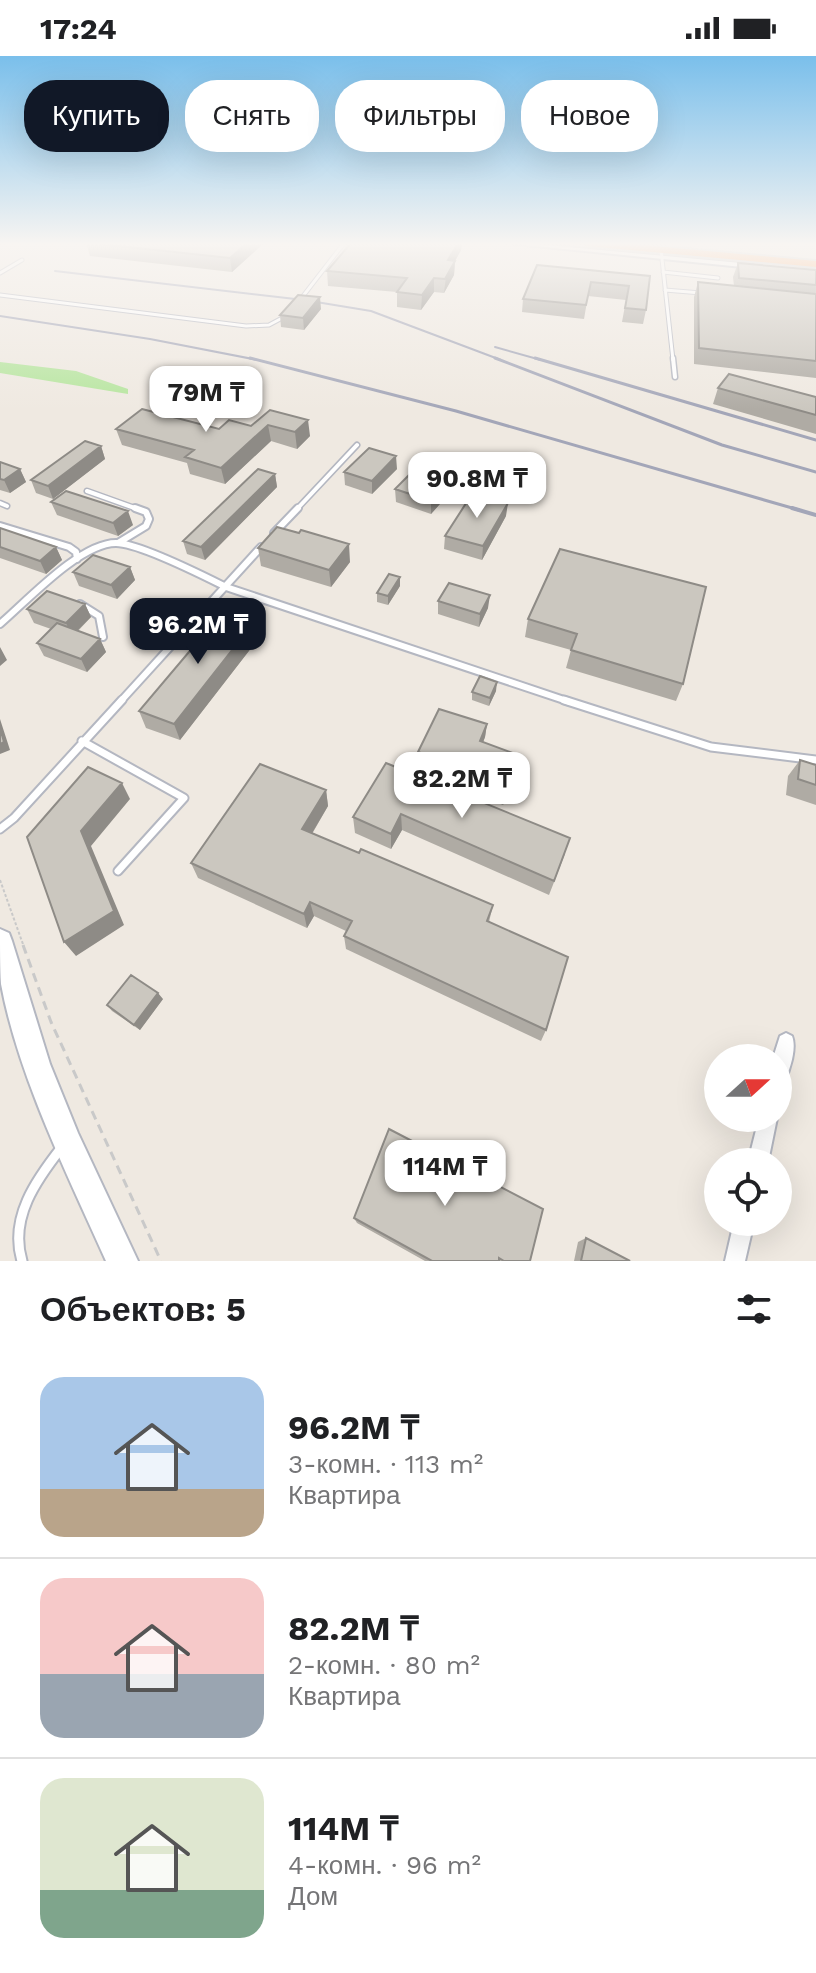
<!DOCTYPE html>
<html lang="ru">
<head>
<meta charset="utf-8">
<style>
	body { margin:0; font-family:"Work Sans",sans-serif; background:#f2f2f2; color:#202124; height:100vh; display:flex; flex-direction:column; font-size:30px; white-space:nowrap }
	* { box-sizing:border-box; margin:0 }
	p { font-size:26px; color:#757577 }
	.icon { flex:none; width:44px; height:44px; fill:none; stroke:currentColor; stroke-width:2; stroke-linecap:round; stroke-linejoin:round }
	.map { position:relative; height:1205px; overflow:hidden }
	.panel { display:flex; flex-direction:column; background:#fff; flex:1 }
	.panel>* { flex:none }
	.hud { position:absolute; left:24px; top:24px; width:768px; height:72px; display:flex; gap:16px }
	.needle { width:52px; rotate:69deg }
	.buttons { position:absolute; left:704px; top:988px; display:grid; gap:16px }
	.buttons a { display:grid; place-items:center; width:88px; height:88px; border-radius:50%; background:#fff; box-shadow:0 8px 32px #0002; font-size:40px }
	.price { position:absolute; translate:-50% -68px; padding:0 18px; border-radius:16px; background:#fff; color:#222; font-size:26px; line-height:52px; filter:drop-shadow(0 2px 4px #0008) }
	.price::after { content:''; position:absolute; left:50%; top:48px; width:24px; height:18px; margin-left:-12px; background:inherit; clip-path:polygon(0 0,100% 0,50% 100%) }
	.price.on { background:#111827; color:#fff }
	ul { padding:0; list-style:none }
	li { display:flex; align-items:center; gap:24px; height:200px; padding:0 40px }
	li+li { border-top:2px solid #e0e0e0 }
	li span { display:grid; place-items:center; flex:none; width:224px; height:160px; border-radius:24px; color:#555 }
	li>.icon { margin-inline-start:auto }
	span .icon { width:96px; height:96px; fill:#fffc; stroke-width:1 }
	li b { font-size:34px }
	h2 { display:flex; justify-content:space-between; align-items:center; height:96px; padding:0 40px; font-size:34px }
	.tag { padding:0 28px; border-radius:32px; background:#fff; box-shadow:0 8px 32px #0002; font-size:28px; line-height:72px }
	.tag.on { background:#111827; color:#fff }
	.status { display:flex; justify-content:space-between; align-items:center; height:56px; padding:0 40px; background:#fff; direction:ltr }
	.status svg { height:22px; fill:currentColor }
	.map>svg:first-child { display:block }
	.green { fill:#b6e59e }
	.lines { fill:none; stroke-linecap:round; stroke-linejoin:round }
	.lane-far4-casing { stroke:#b4b7c1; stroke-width:5 }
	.lane-far3-casing { stroke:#b4b7c1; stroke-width:7 }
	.lane-far2-casing { stroke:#b4b7c1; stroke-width:10 }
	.lane-far1-casing { stroke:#b4b7c1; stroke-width:11 }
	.lane-casing { stroke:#b4b7c1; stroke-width:13 }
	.street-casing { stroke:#b4b7c1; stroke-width:4 }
	.secondary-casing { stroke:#b4b7c1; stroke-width:4 }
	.highway-casing { stroke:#c9c9c9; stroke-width:4 }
	.path-far1 { stroke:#c9c9c9; stroke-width:2; stroke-dasharray:3 2; stroke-linecap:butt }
	.path { stroke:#c9c9c9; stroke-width:3; stroke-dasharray:9 6; stroke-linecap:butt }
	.lane-far4 { stroke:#fff; stroke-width:3 }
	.lane-far3 { stroke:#fff; stroke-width:4 }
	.lane-far2 { stroke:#fff; stroke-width:6 }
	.lane-far1 { stroke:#fff; stroke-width:7 }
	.lane { stroke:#fff; stroke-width:9 }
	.street { fill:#fff; fill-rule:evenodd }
	.secondary { fill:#fff; fill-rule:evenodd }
	.highway { fill:#ffa35c; fill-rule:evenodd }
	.rail-far2 { stroke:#a3a6b8; stroke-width:2 }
	.rail-far1 { stroke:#a3a6b8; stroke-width:3 }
	.rail { stroke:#a3a6b8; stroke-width:4 }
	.wall { fill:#afaba4 }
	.shaded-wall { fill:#8e8b86 }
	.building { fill:#cbc7bf; stroke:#8e8b86; stroke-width:2 }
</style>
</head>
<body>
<div class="status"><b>17:24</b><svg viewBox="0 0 49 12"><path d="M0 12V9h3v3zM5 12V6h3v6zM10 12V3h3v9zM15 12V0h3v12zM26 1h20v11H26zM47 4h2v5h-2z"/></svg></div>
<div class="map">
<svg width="816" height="1205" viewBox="0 0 816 1205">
	<rect width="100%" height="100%" fill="#efe9e1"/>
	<path class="green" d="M0 306 76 315 128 333V338L0 317Z"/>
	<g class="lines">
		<g class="lane-far4-casing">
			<path id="lane-far4" d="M661 194 673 304
				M663 216 718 222
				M0 217 22 204
				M665 234 701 237
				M0 239 246 270 269 269 284 261
				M300 244 344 187"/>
		</g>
		<g class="lane-far3-casing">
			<path id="lane-far3" d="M673 302 675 321
				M87 435 140 454
				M0 447 7 450
				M296 454 357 389"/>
		</g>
		<g class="lane-far2-casing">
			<path id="lane-far2" d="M0 470 69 491 76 496 77 503
				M274 477 298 452
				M118 487 146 470 149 463 146 456 135 452
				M80 548 99 560 103 581
				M0 568C27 545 80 487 116 487 139 487 204 520 226 531L570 646
				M120 646 261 491"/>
		</g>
		<g class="lane-far1-casing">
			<path id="lane-far1" d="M564 644 711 691 816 704
				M82 685 184 742 118 815
				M0 773 14 762 122 644"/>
		</g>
		<g class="lane-casing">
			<path id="lane" d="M22 1205C9 1162 36 1124 62 1091"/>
		</g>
		<g class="street-casing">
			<path id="street" d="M505 187H525L752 208 755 210 752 212Z
				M786 977 792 980C797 992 790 1014 784 1026L778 1029V1002H773L780 980Z
				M759 1062H777L768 1106H748Z
				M734 1166H754L745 1205H725Z"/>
		</g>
		<g class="secondary-casing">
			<path id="secondary" d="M0 873 9 877 12 885 50 1008 78 1077 138 1205H106C68 1120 18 1020 1 928 0 911 0 891 0 873Z"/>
		</g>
		<g class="highway-casing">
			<path id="highway" d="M582 187H621L816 205V211L587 190Z"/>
		</g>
		<path class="path-far1" d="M0 189 3 187
			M0 824 24 891"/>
		<path class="path" d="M23 889 51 966 161 1205"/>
		<use href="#lane-far4" class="lane-far4"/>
		<use href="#lane-far3" class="lane-far3"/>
		<use href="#lane-far2" class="lane-far2"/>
		<use href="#lane-far1" class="lane-far1"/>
		<use href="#lane" class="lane"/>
		<use href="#street" class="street"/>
		<use href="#secondary" class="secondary"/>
		<use href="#highway" class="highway"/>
		<path class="rail-far2" d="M55 215 304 244 371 255 501 304
			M0 260 150 283 258 304
			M495 291 541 304"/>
		<path class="rail-far1" d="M250 302 456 355 799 454
			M495 302 722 389 816 416
			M535 302 816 384"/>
		<path class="rail" d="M792 452 816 459"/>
	</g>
	<path class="wall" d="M86 187H264L232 216 90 200Z
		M351 187H462L461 194 455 205 454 219 444 237 434 236 421 254 397 251V236L328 230 327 215Z
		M738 207 816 214V322L694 308V241L698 226 734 230 733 221Z
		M537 209 650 220 646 254 643 268 622 266 626 244 588 240 584 263 522 256 523 243Z
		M321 253 304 274 281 271 280 259Z
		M718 332 816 341V378L713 348Z
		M270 354 310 380 297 393 271 385 225 428 190 418 187 407 122 389 116 373H219L251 370Z
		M101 390 105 403 53 443 36 437 31 424Z
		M0 406 20 413 26 426 10 437 0 434Z
		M397 413 372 438 345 429 344 416Z
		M275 418 277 431 205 504 187 498 183 485Z
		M456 418 455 431 431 458 396 446 395 433Z
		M51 446 133 469 118 480 57 459Z
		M506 460 482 504 444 493 445 480Z
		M0 472 56 491 62 504 46 518 0 502Z
		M299 477 350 506 331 531 261 510 258 492Z
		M560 493 683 628 676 645 566 612 571 594 525 581 528 563Z
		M130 511 135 524 117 543 79 530 73 516Z
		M400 530 388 549 377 546V537Z
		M438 545 488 552 479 571 438 558Z
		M85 548 91 561 78 575 100 583 106 596 87 616 44 600 37 587 51 573 34 567 27 553Z
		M262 578 180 684 146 672 139 655Z
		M496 635 489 650 472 644V636Z
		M487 668 485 681 483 686 519 712 503 749 465 734 466 725 418 708V696Z
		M800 704 816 709V749L786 739 788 720Z
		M386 707 565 798 549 839 402 774 391 793 355 777 353 761Z
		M326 734 328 750 312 778 359 797 493 849 489 866 546 974 541 985 346 893 344 880 346 875 314 860 307 872 198 822 191 807Z
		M163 943 140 974 112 955 107 949Z
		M354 1162 530 1205H425L357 1167Z
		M586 1182 630 1205H574L578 1186Z"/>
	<path class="shaded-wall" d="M247 187H264L232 216 230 202Z
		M458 187H462L461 194 455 205 454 219 444 237 448 204Z
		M434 222V236L421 254 422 239Z
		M320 241 321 253 304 274 303 262Z
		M308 364 310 380 297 393 295 376Z
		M268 369 271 385 225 428 221 412Z
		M101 390 105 403 53 443 48 430Z
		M396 400 397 413 372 438V425Z
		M20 413 26 426 10 437 4 424Z
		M275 418 277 431 205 504 201 491Z
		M456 418 455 431 431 458V445Z
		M508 447 506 460 482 504 483 490Z
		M128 455 133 469 118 480 113 467Z
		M349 488 350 506 331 531 329 514Z
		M56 491 62 504 46 518 40 505Z
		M130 511 135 524 117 543 111 529Z
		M400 521V530L388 549V540Z
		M490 539 488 552 479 571 480 558Z
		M85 548 91 561 72 580 66 567Z
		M258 561 262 578 180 684 174 668Z
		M100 583 106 596 87 616 81 603Z
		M0 591 7 604 0 610Z
		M497 626 496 635 489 650 490 642Z
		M0 663 10 694 0 698Z
		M487 668 485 681 479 697 480 685Z
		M521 700 519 712 503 749 505 737Z
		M122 727 130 743 91 790 124 869 76 900 64 886 81 775Z
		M326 734 328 750 305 789 302 773Z
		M401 758 402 774 391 793V778Z
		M310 846 314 860 307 872 304 858Z
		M158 937 163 943 140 974 134 969Z"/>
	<path class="building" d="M91 187H247L230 202Z
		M351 187H458L448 204 455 205 445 223 434 222 422 239 397 236 407 222 327 215Z
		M738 207 816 214V229L739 222Z
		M537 209 650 220 646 254 625 252 629 230 591 226 586 249 523 243Z
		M698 226 816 238V305L699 292Z
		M298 239 320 241 303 262 280 259Z
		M729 318 816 341V359L718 332Z
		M142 353 219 373 229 364 251 370 270 354 308 364 295 376 268 369 221 412 185 401 194 394 116 373Z
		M85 385 101 390 48 430 31 424Z
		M369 392 396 400 372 425 344 416Z
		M0 406 20 413 4 424 0 423Z
		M421 407 456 418 431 445 395 433Z
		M258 413 275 418 201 491 183 485Z
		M66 435 128 455 113 467 51 446Z
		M472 438 508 447 483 490 445 480Z
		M277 471 299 477 301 474 349 488 329 514 258 492Z
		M0 472 56 491 40 505 0 491Z
		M560 493 706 531 683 628 571 594 577 578 528 563Z
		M93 499 130 511 111 529 73 516Z
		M389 518 400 521 388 540 377 537Z
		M449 527 490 539 480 558 438 545Z
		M47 535 85 548 66 567 27 553Z
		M227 551 258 561 174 668 139 655Z
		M57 567 100 583 81 603 37 587Z
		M480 620 497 626 490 642 472 636Z
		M439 653 487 668 480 685 521 700 505 737 467 722 470 714 418 696Z
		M0 672 4 686 0 688Z
		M800 704 816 709V729L798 723Z
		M386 707 570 782 554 825 401 758 391 778 353 761Z
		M260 708 326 734 302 773 359 797 361 793 493 849 487 865 568 901 546 974 344 880 352 865 310 846 304 858 191 807Z
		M88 711 122 727 81 775 114 855 64 886 27 781Z
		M131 919 158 937 134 969 107 949Z
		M389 1073 543 1153 530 1205H504L499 1202V1205H432L354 1162Z
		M586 1182 630 1205H581Z"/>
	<linearGradient id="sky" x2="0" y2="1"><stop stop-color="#7abfeb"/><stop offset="0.53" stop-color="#f8f5f2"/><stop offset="1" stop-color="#f8f5f2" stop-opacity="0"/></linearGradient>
	<rect width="816" height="355" fill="url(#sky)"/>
</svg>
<div class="buttons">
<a><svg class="needle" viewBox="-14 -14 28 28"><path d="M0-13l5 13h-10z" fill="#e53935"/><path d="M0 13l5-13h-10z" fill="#757577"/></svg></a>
<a><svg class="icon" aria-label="locate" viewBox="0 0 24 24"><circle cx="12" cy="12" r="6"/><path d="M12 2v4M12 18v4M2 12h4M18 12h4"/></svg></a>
</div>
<b class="price" style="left:206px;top:378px">79M ₸</b>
<b class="price" style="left:477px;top:464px">90.8M ₸</b>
<b class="price on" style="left:198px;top:610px">96.2M ₸</b>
<b class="price" style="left:462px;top:764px">82.2M ₸</b>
<b class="price" style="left:445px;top:1152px">114M ₸</b>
<div class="hud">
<a class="tag on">Купить</a>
<a class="tag">Снять</a>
<a class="tag">Фильтры</a>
<a class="tag">Новое</a>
</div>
</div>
<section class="panel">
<h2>Объектов: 5<svg class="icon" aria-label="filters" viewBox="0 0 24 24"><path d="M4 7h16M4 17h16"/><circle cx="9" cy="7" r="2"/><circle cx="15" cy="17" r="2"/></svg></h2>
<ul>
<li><span style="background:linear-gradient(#a9c7e8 70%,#b9a48a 0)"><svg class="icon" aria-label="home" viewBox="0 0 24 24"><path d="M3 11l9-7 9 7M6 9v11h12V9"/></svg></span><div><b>96.2M ₸</b><p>3-комн. · 113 m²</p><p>Квартира</p></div></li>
<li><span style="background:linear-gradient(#f6c9c9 60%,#9aa5b1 0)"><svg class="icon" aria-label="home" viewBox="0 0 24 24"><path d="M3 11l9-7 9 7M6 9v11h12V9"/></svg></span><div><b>82.2M ₸</b><p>2-комн. · 80 m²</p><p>Квартира</p></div></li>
<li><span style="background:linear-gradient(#dfe7d0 70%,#7fa58c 0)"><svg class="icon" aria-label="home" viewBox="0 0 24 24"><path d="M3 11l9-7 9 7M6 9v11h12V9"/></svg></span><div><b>114M ₸</b><p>4-комн. · 96 m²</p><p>Дом</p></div></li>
</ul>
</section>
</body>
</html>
